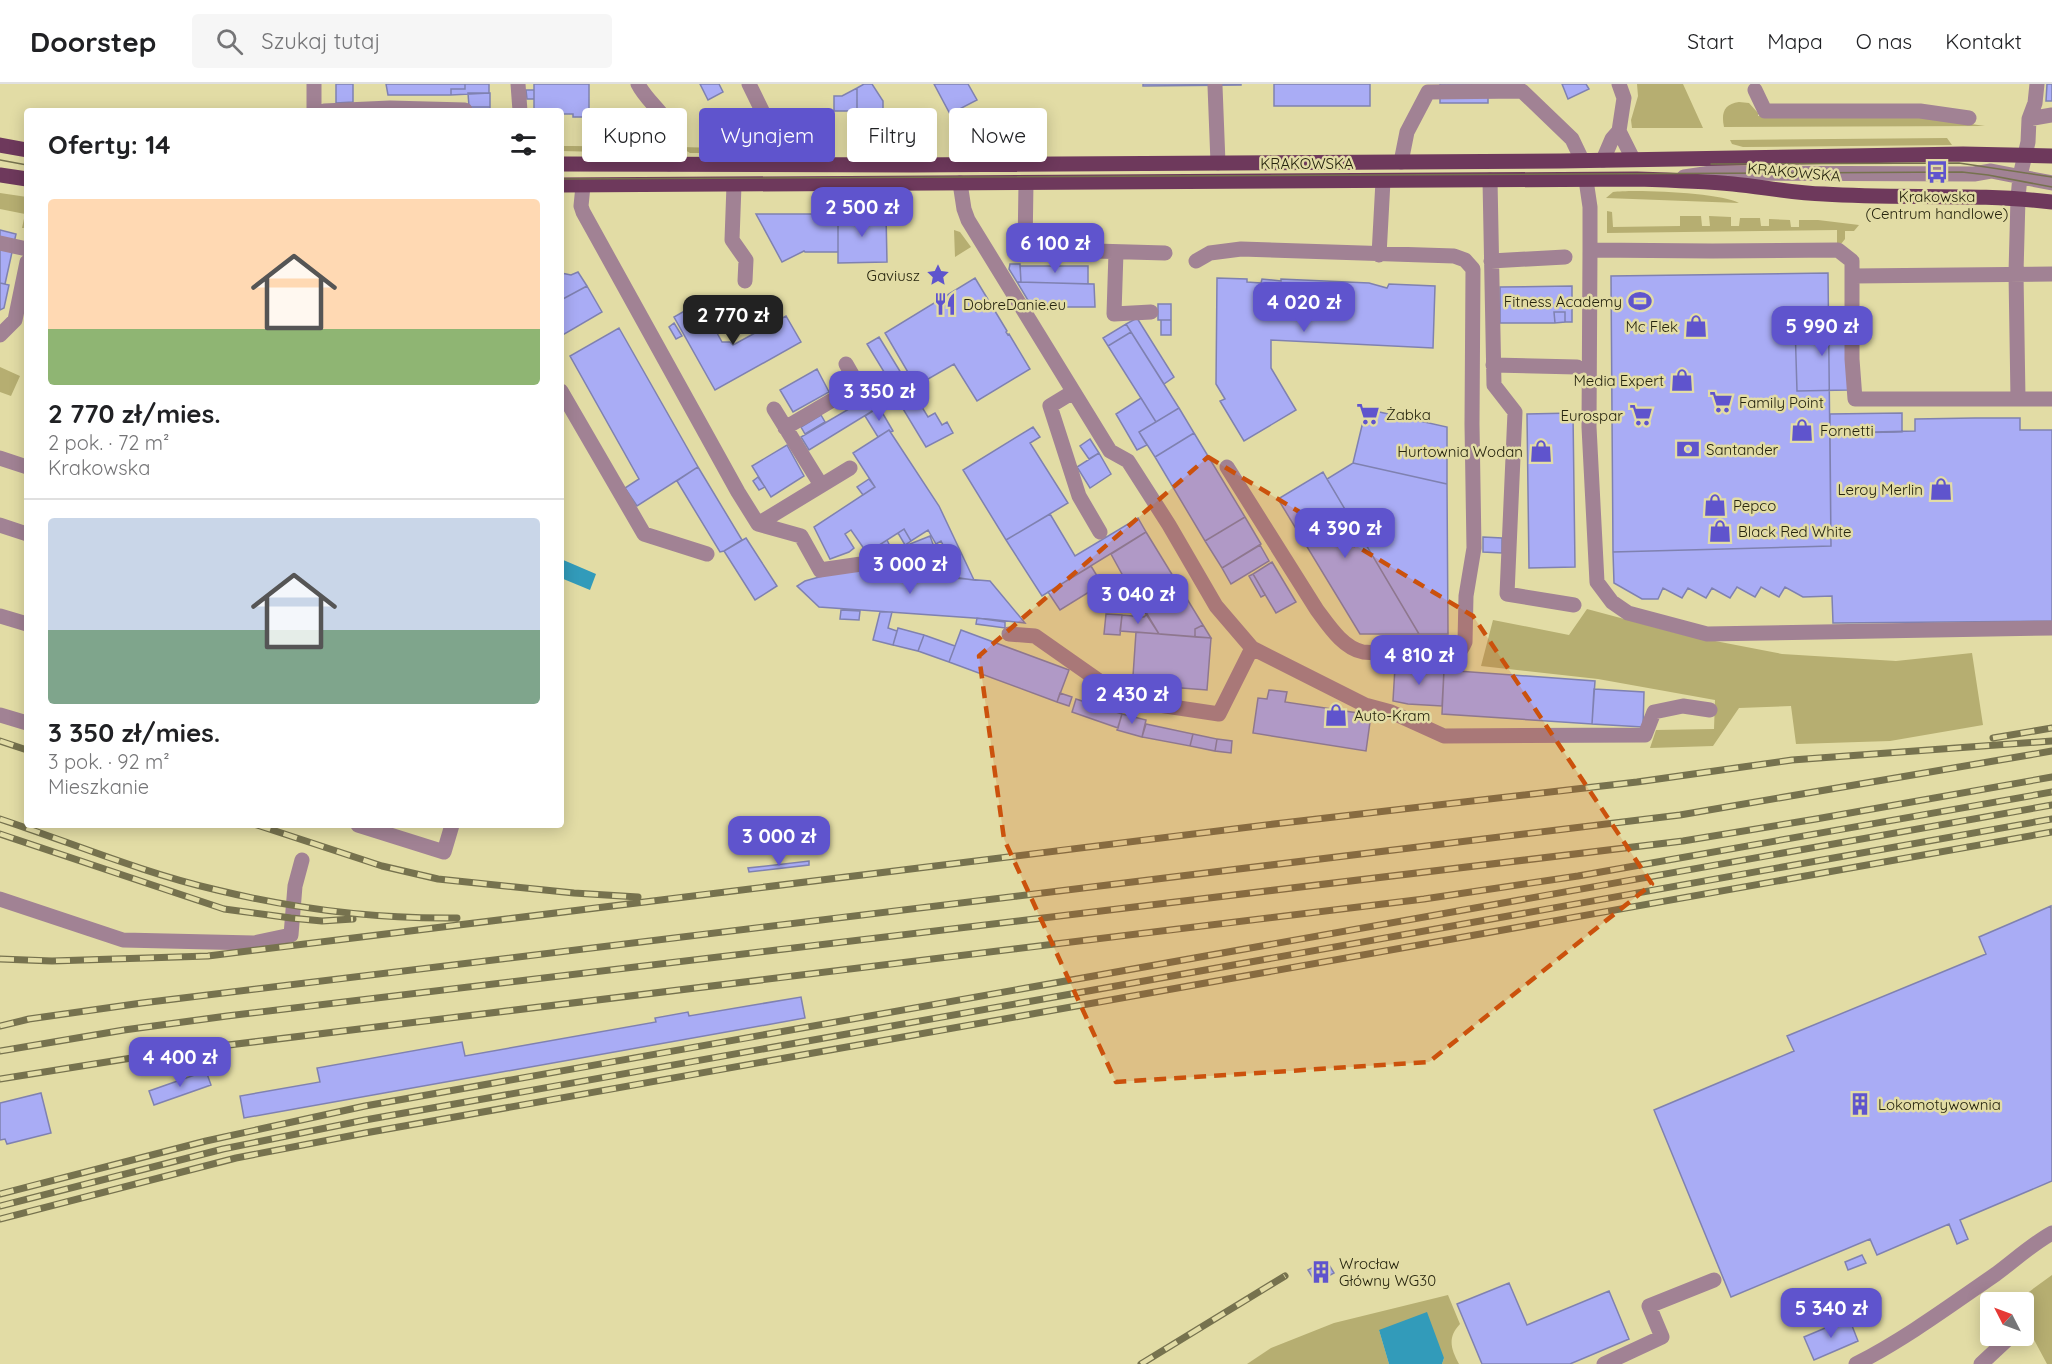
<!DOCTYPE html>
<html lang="pl">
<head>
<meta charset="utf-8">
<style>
	body { margin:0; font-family:Quicksand,sans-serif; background:#f6f6f6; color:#202124; height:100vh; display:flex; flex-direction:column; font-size:22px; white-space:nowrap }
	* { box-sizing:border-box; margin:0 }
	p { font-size:20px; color:#757577 }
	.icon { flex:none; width:33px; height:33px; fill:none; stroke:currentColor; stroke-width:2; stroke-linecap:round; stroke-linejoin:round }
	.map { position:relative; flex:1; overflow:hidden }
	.side { position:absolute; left:24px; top:24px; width:540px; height:720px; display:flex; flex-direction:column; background:#fff; border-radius:6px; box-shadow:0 3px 15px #0003 }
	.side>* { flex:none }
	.top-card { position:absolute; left:582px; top:24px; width:570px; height:54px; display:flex; gap:12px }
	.needle { width:39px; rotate:312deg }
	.buttons { position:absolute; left:1980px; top:1208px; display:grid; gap:12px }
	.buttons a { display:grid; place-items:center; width:54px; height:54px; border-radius:6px; background:#fff; box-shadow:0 3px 15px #0003; font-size:30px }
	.price { position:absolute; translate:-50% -51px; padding:0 14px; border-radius:12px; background:#5f54cd; color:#fff; font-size:20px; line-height:39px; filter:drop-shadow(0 2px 3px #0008) }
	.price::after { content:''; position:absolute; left:50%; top:36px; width:18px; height:14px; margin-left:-9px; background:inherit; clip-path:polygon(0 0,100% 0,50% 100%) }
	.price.on { background:#222; color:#fff }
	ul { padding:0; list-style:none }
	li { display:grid; align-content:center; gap:12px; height:318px; padding:0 24px }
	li+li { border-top:2px solid #e0e0e0 }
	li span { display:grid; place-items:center; height:186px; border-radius:6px; color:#555 }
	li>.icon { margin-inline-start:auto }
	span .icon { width:108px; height:108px; fill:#fffc; stroke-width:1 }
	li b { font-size:26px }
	h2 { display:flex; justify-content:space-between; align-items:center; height:72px; padding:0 24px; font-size:26px }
	.pill { padding:0 21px; border-radius:6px; background:#fff; box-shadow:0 3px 15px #0003; font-size:21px; line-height:54px }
	.pill.on { background:#5f54cd; color:#fff }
	header { display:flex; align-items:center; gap:36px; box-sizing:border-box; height:84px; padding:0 30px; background:#fff; border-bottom:2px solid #e0e0e0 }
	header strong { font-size:28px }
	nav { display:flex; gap:33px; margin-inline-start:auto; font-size:21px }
	.search { width:420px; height:54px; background:#f6f6f6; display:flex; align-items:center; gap:15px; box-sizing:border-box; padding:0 21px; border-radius:6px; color:#757577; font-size:22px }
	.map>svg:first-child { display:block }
	.green { fill:#b6ae71 }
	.water { fill:#329bba }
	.building { fill:#a9acf5; stroke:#7f81b0; stroke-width:1.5 }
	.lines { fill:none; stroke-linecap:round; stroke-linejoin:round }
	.minor { stroke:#a18294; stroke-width:15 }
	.major { stroke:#6e395c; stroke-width:15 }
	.tram { stroke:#76724e; stroke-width:1.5 }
	.rail-casing { stroke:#76724e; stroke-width:7 }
	.rail { stroke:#e2dca5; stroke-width:4.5; stroke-dasharray:14; stroke-linecap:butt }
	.marked { fill:#cb510c; fill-opacity:0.2; stroke:#cb510c; stroke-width:4.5; stroke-dasharray:12 8; stroke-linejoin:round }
	.labels { text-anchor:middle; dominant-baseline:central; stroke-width:5; stroke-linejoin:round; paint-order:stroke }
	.street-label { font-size:15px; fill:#26240e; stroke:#e2dca5 }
	.poi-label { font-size:15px; fill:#26240e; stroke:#e2dca5; text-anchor:start }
</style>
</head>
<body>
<header>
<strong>Doorstep</strong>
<div class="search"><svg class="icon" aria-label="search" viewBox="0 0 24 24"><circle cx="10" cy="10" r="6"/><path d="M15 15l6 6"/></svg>Szukaj tutaj</div>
<nav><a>Start</a><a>Mapa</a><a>O nas</a><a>Kontakt</a></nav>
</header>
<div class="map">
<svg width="2052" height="1280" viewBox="0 0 2052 1280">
	<rect width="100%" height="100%" fill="#e2dca5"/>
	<path class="green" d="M1637 0H1683L1703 44H1632L1631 36 1638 12Z
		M1739 18 1749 19 1758 29V32L1929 34 1985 42 1724 43C1721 29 1724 20 1739 18Z
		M1947 54 1952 61 1743 63 1732 60 1730 56Z
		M561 62H572L659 63 654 67 647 69 561 67Z
		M680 63 761 65 753 69H690Z
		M1613 108C1636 105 1722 109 1739 119L1606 114Z
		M0 109 27 113V144H22L25 130 0 125Z
		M1607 127 1612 128 1613 143 1680 142V132H1701L1702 142H1710L1709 132 1731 133V142H1739L1740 134H1760L1761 142H1769V135L1790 136 1791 143H1799V136H1818L1859 141 1854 147H1845V155L1841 160H1837V146L1607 149Z
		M954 146 960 148 971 163 955 173Z
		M0 283 20 292 11 312 0 308Z
		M1587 525 1684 551 1782 570 1896 577 1972 569 1983 641 1890 657 1796 660 1791 622 1739 624 1713 662 1650 664 1656 646 1714 645 1715 616 1598 595 1481 582 1493 536 1569 551Z
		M2052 1191V1280H2047L2024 1237V1218H2015Z
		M1448 1211 1460 1240C1447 1254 1451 1265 1459 1280H1442L1444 1274 1379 1246 1389 1280H1247L1271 1264 1334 1239Z"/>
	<path class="water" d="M561 475 596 490 590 506 561 494Z
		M1427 1228 1444 1274 1442 1280H1389L1379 1246Z"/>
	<path class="building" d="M336 0H353V18L336 19Z
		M386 0H465V5H451V11H388Z
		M465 0H489V9L451 11V5H465Z
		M534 0H589V29H586L585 33H573V30H561V27H534Z
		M700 0H719L723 8 708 16Z
		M864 0H872L883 17V47H861L860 42 857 43V4Z
		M934 0H968L977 16 950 30Z
		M1143 0H1241V1L1143 2Z
		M1274 0H1370V22H1274Z
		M1440 0H1488V19H1440Z
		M1562 0H1586L1589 5 1568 15Z
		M2047 0H2052V17H2046Z
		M857 4V27H834V12H842Z
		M526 6H534V15H527Z
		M468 9H490V23H469Z
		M469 23H490V27H469Z
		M756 130H838V168H805L804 167 782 178Z
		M838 130H886L887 178 838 179Z
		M0 146 16 150 5 200 0 199Z
		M1010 180H1020L1021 198H1017L1009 185Z
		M1020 182H1088V200L1021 198Z
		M578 188 587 202 561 216V189L571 191Z
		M1828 189 1831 462 1613 468 1611 192Z
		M975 194 1007 247 1006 248 1008 251 1009 250 1030 285 977 317 954 280 916 302 885 249Z
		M1217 194 1247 195V198L1261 199 1262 195 1281 197V195L1369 199 1387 204 1389 200 1435 202 1433 264 1271 256V284L1296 326 1244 357 1220 317 1225 315 1216 300Z
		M1017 198 1094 200 1095 223H1032Z
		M0 199 9 201 4 224 0 226Z
		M587 202 602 228 561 252V216Z
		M1572 202V238H1565V228H1554L1555 239H1500V203Z
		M700 218 722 258H730L733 261 786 232 801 258 715 306 674 233Z
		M1158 220H1171V236H1158Z
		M1554 228H1565V238L1555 239Z
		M1137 234 1174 293 1164 300 1126 240Z
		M1161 236H1171V251H1161Z
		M674 239 682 252 676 255 669 243Z
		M1126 240 1131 248 1108 262 1103 254Z
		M1795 240H1848V306L1797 307Z
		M619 244 698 383 637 422 625 404 639 395 570 272Z
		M1131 248 1179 324 1156 338 1108 262Z
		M879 253 928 333 935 329 942 341 947 338 953 349 926 363 897 315 900 314 867 260Z
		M817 285 829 308 793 328 780 306Z
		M871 312 879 323 809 366 801 353Z
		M1141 314 1156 338 1139 348 1147 361 1137 366 1116 330Z
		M879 323 893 347 891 348 889 346 878 353 865 332Z
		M1179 324 1194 349 1155 373 1139 348Z
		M1366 325 1447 343V400L1353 379Z
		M1573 329 1575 483 1529 484 1527 330Z
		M1902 329V348L1830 349V330Z
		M821 331 825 338 805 350 801 343Z
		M1975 334H2020V346H2052V537L1833 539 1832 512 1803 513 1785 503 1779 513 1761 503 1755 513 1737 503 1730 514 1712 504 1706 514 1688 504 1682 514 1663 504 1658 515H1642L1614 499 1613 468 1831 462 1830 349 1915 347V335Z
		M1033 343 1040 353 1030 359 1068 419 1006 456 963 386Z
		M889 346 939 422 974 496 945 492 946 477 939 464 943 461 941 457 936 460 928 446 911 457 904 445 867 469 851 446 845 450 854 464 849 468 830 475 814 443 875 403 853 369Z
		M1194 349 1245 433 1205 457 1155 373Z
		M1090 355 1099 369 1089 375 1080 362Z
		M787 361 804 392 771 413 752 382Z
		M1099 369 1111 390 1090 404 1077 383Z
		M1353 379 1447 400 1448 550H1419L1327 395Z
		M698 383 742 456 724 467 720 468 677 397Z
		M1323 388 1327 395 1419 550H1360L1278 415Z
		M758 393 765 403 759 406 753 397Z
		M869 395 875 403 863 411 857 403Z
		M1050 430 1075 472 1138 434 1146 448 1042 512 1006 456Z
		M1245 433 1261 460 1222 484 1205 457Z
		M904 445 911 457 905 461 898 449Z
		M1146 448 1203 541 1195 545V553L1159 550 1133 510 1111 470Z
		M930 452 938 474 913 484 905 462Z
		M1483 453 1502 454V469L1483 468Z
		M746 454 777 502 755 516 724 467Z
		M887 456 903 489 876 487 867 469Z
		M1260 461 1269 477 1231 500 1222 484Z
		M1272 478 1296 518 1276 529 1253 490Z
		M1091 482 1102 500 1060 526 1048 508Z
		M856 486 990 497 1025 539 988 535 819 523 797 502 805 497 826 491Z
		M1253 490 1265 511 1261 513 1249 492Z
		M841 526 860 527 859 536 840 535Z
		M880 528H892L888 544 897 547 893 561 873 556Z
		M1106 530 1122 531 1120 551 1104 550Z
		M1147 530 1159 550 1120 547 1122 531 1144 533Z
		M977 534 1005 538V544L976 540Z
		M1203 541 1211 554 1195 553V545Z
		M898 544 924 551 918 567 893 561Z
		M961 546 1069 586 1057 618 949 578Z
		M1136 548 1211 554 1207 606 1156 602V594L1133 592Z
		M924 551 955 562 949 578 918 567Z
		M1395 583 1444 586 1442 622 1408 620 1393 617Z
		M1444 586 1595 597 1592 640 1442 630Z
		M1594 605 1644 608 1643 643 1592 640Z
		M1269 606 1287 608 1285 618 1371 631 1366 667 1253 649 1258 614 1267 615Z
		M1060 609 1072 613 1069 622 1057 618Z
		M1076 615 1122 630 1118 644 1072 628Z
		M1122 630 1146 636 1142 653 1117 646Z
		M1146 640 1193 650 1190 662 1142 653Z
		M1193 650 1217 655 1215 667 1190 662Z
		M1217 655 1232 657 1231 669 1215 667Z
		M809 777V781L749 788 748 784Z
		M2051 822 2052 1097 1960 1136 1968 1155 1957 1160 1949 1140 1877 1171 1870 1155 1731 1213 1654 1026 1794 967 1787 952 1986 870 1979 853Z
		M801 913 805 934 244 1034 240 1012 320 998 317 984 462 958 465 972 656 938 655 934 688 928 689 932Z
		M206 987 211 1001 154 1021 149 1007Z
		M41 1009 51 1049 7 1060 5 1055 0 1056V1019Z
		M1862 1171 1866 1179 1848 1186 1845 1178Z
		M1326 1176 1334 1189 1316 1199 1308 1186Z
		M1509 1199 1527 1241 1609 1207 1629 1255 1570 1280H1482L1457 1220Z
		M1849 1234 1858 1257 1814 1276 1804 1253Z"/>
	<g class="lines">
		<path class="minor" d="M518 0 520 27
			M638 0C645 14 657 23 665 35 672 47 669 67 669 80
			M749 0 771 45 778 80
			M1215 2 1218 79
			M1755 6 1765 27H1920L1969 34
			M314 27V0
			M324 27 390 24 465 26
			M2029 35 2052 31
			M1619 47 1633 75
			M1603 76 1612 55 1619 47 1624 14 1619 0
			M1401 78 1407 48 1428 8 1522 7 1572 55 1582 76
			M1684 93 1711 89 1974 90 1991 87 2052 99
			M1490 96 1494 301 1515 328 1507 510 1574 521
			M1586 96 1590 123V166L1712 167 1838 166 1852 177V275L1855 315H2052
			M960 99 964 125 968 136 1110 367 1128 377 1169 441 1216 522 1252 564 1365 621 1391 628 1444 652 1645 651 1654 628 1683 622 1710 626
			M1026 99 1025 165 1165 169
			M734 101 732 156 746 176 745 197
			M583 102 581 122 583 128 738 408 758 440 801 452 820 486 868 479
			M0 159 27 165
			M1590 166 1589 343 1597 498 1612 518 1628 529 1707 550 2052 544
			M1116 168 1114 230 1151 228
			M1379 171 1383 97
			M1196 177 1210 169 1241 165 1454 172 1465 176 1473 185 1472 340 1474 464 1466 512 1465 558C1461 567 1457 572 1447 574L1363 568C1343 564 1329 542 1317 526L1227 383
			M1491 177 1565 173
			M1853 192 2052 190
			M0 251 15 236 27 178
			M1493 281 1577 283
			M561 307 644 450 707 470
			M1073 308 1050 322 1079 412 1100 448
			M2018 315 2016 189 2018 114 2020 92 2028 58 2029 35 2035 19 2037 0
			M774 325 821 401
			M785 344 858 301 846 280
			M0 374 27 383
			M758 440 850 384
			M0 441 27 450
			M0 532 27 540
			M1009 550 1035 552 1102 599 1159 621 1219 630 1252 564
			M0 631 27 639
			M358 741 444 768 452 741
			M0 815 123 856 254 859 291 851 295 802 302 776
			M1604 1280 1662 1253 1649 1222 1714 1196
			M1856 1280C1905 1255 1951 1221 1996 1190 2015 1176 2032 1160 2052 1149
			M1981 1280 2012 1251"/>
		<path class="major" d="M0 61 27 66
			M561 80 912 81 1560 77 1963 70 2052 72
			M0 91 27 95
			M561 101 1637 95C1669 96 1701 97 1733 100 1763 103 1793 109 1824 110 1901 115 1975 109 2052 118"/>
		<path class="tram" d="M0 76 27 81
			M1711 80 1959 79 2052 93
			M561 95 1962 88 1988 91 2052 103"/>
		<g class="rail-casing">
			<path id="rail" d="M1993 654 2052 644
				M0 657 27 666
				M0 735C72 759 143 789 217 806 295 825 377 835 457 834
				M257 741 382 782 438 795 574 809 638 813
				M0 750 224 825 291 834 322 837 353 835
				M0 875 52 877 208 872 1274 740 1637 698 1792 676 2052 657
				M0 942 29 935 142 919 1680 731 2052 667
				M0 967 124 946 227 932 1683 757 1816 735 2052 693
				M0 995 163 969 1424 815 1578 792 2052 708
				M0 1110 206 1057 365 1022 2052 721
				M0 1122 223 1065 365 1036 2052 735
				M0 1135 236 1074 365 1049 2052 748
				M1141 1280 1285 1192"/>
		</g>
		<use href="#rail" class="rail"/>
	</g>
	<path class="marked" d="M1208 373 1473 532 1652 800 1429 978 1116 998 1004 755 979 572Z"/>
	<defs>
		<g id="bus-bare" transform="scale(1.8)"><path d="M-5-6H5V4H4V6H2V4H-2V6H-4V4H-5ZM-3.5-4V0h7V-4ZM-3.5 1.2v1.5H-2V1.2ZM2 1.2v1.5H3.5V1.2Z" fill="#5f54cd" stroke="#e2dca5" stroke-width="2.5" paint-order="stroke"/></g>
		<g id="sight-bare" transform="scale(1.8)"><path d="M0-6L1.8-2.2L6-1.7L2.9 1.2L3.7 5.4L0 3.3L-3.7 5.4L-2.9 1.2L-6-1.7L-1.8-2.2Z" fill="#5f54cd" stroke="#e2dca5" stroke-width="2.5" paint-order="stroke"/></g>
		<g id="stadium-bare" transform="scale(1.8)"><path d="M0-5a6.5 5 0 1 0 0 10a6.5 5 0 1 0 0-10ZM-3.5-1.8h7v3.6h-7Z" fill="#5f54cd" stroke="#e2dca5" stroke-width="2.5" paint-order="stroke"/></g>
		<g id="restaurant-bare" transform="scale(1.8)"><path d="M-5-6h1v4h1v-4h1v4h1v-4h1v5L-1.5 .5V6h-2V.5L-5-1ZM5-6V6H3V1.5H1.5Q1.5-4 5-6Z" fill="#5f54cd" stroke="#e2dca5" stroke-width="2.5" paint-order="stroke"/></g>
		<g id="shop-bare" transform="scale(1.8)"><path d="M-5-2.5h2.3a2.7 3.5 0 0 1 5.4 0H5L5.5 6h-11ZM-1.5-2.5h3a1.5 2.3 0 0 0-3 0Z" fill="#5f54cd" stroke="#e2dca5" stroke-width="2.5" paint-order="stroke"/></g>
		<g id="supermarket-bare" transform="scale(1.8)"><path d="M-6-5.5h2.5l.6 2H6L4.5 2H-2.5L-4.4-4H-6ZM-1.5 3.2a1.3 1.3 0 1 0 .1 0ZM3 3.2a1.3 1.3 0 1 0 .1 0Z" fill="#5f54cd" stroke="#e2dca5" stroke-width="2.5" paint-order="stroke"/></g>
		<g id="bank-bare" transform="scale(1.8)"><path d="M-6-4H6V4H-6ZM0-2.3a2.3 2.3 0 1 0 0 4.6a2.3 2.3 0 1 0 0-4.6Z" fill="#5f54cd" stroke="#e2dca5" stroke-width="2.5" paint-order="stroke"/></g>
		<g id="building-bare" transform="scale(1.8)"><path d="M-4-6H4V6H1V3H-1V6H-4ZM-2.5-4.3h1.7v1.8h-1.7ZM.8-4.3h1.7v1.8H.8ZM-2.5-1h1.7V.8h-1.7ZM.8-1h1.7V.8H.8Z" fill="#5f54cd" stroke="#e2dca5" stroke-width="2.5" paint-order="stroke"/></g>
	</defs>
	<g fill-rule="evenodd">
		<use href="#bus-bare" x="1937" y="88"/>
		<use href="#sight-bare" x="938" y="191"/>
		<use href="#stadium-bare" x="1640" y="217"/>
		<use href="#restaurant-bare" x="945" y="220"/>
		<use href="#shop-bare" x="1696" y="242"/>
		<use href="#shop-bare" x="1682" y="296"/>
		<use href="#supermarket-bare" x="1721" y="318"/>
		<use href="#supermarket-bare" x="1368" y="330"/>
		<use href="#supermarket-bare" x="1641" y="331"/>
		<use href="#shop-bare" x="1802" y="346"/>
		<use href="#bank-bare" x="1688" y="365"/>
		<use href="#shop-bare" x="1541" y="367"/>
		<use href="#shop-bare" x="1941" y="405"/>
		<use href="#shop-bare" x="1715" y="421"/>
		<use href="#shop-bare" x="1720" y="447"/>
		<use href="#shop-bare" x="1336" y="631"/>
		<use href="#building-bare" x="1860" y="1020"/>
		<use href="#building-bare" x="1321" y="1188"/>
	</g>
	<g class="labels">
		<g class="street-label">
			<text x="1307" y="79">KRAKOWSKA</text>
			<text transform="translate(1794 88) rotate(5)">KRAKOWSKA</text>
		</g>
		<g class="poi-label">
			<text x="1937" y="112" text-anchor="middle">Krakowska<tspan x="1937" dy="17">(Centrum handlowe)</tspan></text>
			<text x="920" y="191" text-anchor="end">Gaviusz</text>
			<text x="1622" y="217" text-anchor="end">Fitness Academy</text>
			<text x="963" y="220">DobreDanie.eu</text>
			<text x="1678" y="242" text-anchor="end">Mc Flek</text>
			<text x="1664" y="296" text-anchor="end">Media Expert</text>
			<text x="1739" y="318">Family Point</text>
			<text x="1386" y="330">Żabka</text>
			<text x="1623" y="331" text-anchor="end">Eurospar</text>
			<text x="1820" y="346">Fornetti</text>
			<text x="1706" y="365">Santander</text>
			<text x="1523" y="367" text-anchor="end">Hurtownia Wodan</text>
			<text x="1923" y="405" text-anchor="end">Leroy Merlin</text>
			<text x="1733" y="421">Pepco</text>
			<text x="1738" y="447">Black Red White</text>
			<text x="1354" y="631">Auto-Kram</text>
			<text x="1878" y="1020">Lokomotywownia</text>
			<text x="1339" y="1179">Wrocław<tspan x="1339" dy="17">Główny WG30</tspan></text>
		</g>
	</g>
</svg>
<div class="buttons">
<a><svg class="needle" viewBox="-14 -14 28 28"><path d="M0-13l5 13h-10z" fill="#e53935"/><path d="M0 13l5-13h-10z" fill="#757577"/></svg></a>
</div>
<b class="price" style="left:862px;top:154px">2 500 zł</b>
<b class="price" style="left:1055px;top:190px">6 100 zł</b>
<b class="price" style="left:1304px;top:249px">4 020 zł</b>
<b class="price on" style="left:733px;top:262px">2 770 zł</b>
<b class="price" style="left:1822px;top:273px">5 990 zł</b>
<b class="price" style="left:879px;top:338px">3 350 zł</b>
<b class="price" style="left:1345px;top:475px">4 390 zł</b>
<b class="price" style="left:910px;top:511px">3 000 zł</b>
<b class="price" style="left:1138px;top:541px">3 040 zł</b>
<b class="price" style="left:1419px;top:602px">4 810 zł</b>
<b class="price" style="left:1132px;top:641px">2 430 zł</b>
<b class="price" style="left:779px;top:783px">3 000 zł</b>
<b class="price" style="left:180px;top:1004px">4 400 zł</b>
<b class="price" style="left:1831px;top:1255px">5 340 zł</b>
<div class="top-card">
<a class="pill">Kupno</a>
<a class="pill on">Wynajem</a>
<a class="pill">Filtry</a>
<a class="pill">Nowe</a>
</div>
<section class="side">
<h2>Oferty: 14<svg class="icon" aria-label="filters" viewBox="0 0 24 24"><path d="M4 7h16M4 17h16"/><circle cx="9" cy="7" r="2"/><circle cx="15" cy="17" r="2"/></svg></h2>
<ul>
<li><span style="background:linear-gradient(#ffd9b3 70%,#8fb573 0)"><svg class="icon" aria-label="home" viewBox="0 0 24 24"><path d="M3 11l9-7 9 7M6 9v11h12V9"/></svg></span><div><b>2 770 zł/mies.</b><p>2 pok. · 72 m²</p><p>Krakowska</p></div></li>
<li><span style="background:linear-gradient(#c9d6e8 60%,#7fa58c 0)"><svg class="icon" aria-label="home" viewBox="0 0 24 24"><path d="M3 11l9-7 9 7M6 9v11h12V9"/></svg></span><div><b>3 350 zł/mies.</b><p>3 pok. · 92 m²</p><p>Mieszkanie</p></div></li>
</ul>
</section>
</div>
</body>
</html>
